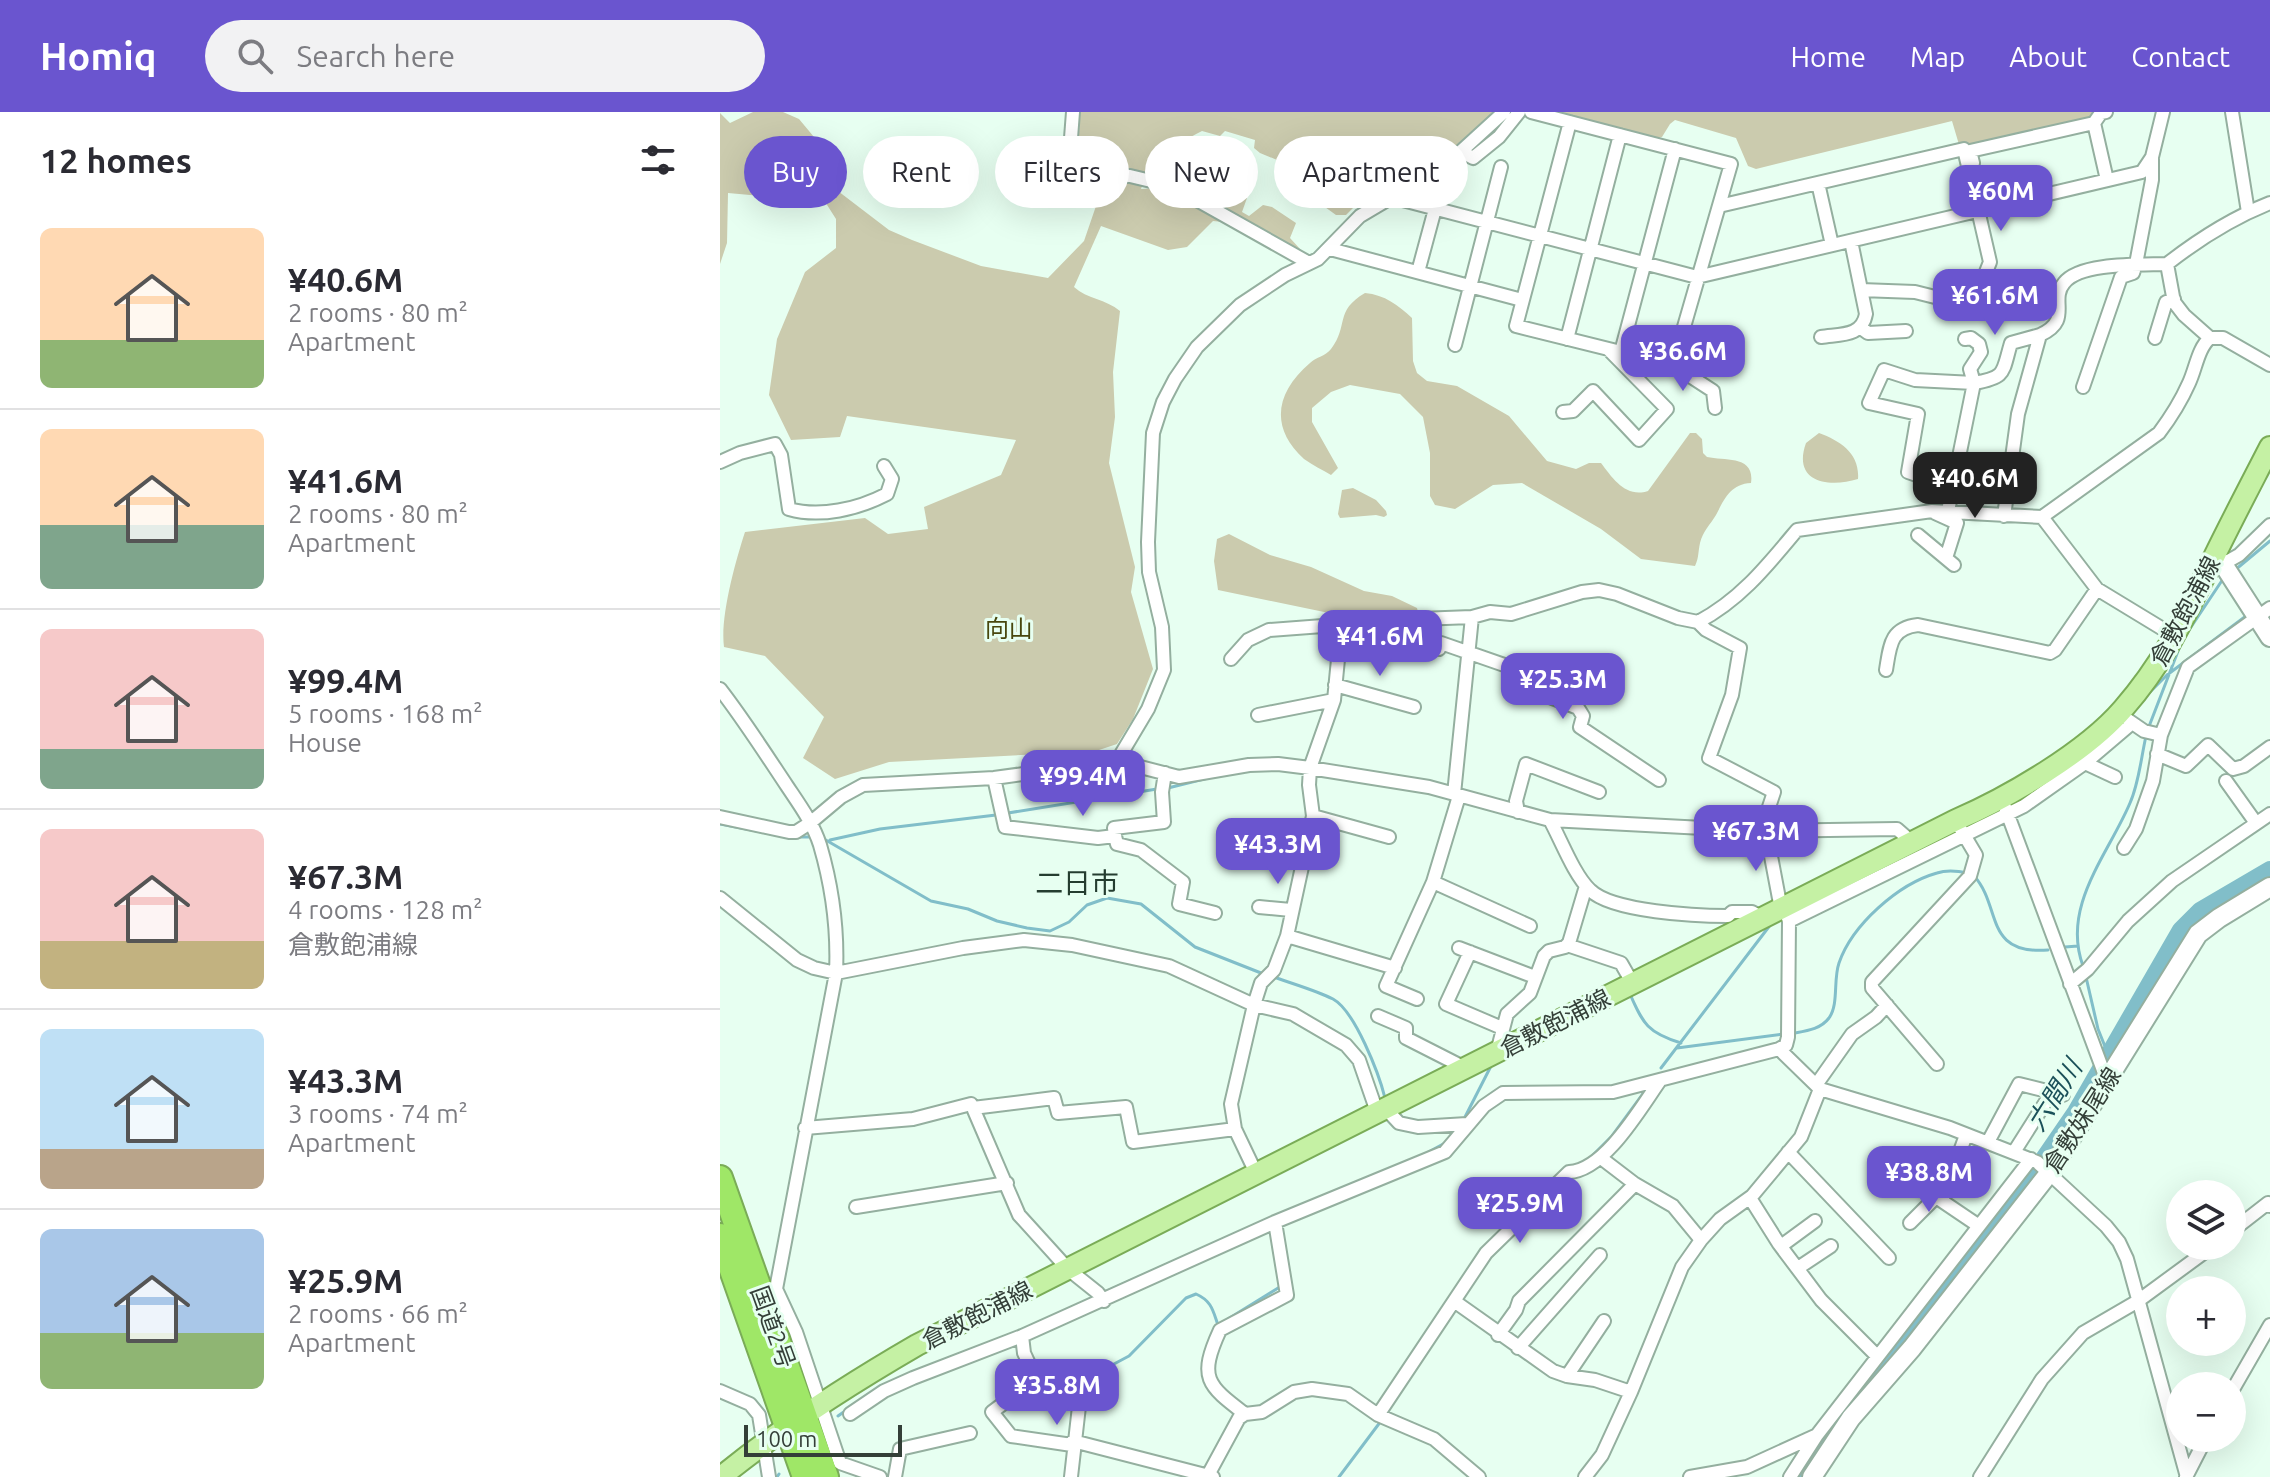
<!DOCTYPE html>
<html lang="en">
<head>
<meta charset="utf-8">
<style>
	body { margin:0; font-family:Ubuntu,"Noto Sans JP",sans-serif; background:#f2f2f3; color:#2b2b33; height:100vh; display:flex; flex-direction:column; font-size:30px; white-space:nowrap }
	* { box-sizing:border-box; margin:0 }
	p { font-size:26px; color:#7c7c81 }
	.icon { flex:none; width:44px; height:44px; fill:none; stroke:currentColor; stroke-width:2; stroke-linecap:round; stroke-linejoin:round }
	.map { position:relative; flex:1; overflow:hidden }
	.details { display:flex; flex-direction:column; background:#fff; width:720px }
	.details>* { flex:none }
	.banner { position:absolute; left:24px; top:24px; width:760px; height:72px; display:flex; gap:16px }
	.tools { position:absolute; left:1446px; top:1068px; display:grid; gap:16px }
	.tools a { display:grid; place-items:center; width:80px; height:80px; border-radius:50%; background:#fff; box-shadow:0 8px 32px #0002; font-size:40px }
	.scale { position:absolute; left:24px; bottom:20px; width:158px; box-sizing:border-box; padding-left:8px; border:4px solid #343f38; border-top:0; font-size:22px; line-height:28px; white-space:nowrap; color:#343f38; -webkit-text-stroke:6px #e7fff1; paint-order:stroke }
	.price { position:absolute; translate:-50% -68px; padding:0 18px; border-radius:16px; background:#6a55cf; color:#fff; font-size:26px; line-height:52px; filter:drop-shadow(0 2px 4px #0008) }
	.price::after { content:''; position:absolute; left:50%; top:48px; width:24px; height:18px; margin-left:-12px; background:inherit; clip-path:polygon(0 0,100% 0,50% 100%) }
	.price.selected { background:#222; color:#fff }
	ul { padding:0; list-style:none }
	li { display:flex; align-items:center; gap:24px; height:200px; padding:0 40px }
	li+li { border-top:2px solid #e1e1e2 }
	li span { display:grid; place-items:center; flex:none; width:224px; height:160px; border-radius:12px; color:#555 }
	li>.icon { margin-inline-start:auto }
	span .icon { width:96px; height:96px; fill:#fffc; stroke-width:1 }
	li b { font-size:34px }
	h2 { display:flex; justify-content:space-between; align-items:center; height:96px; padding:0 40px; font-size:34px }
	.pill { padding:0 28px; border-radius:36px; background:#fff; box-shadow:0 8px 32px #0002; font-size:28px; line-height:72px }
	.pill.selected { background:#6a55cf; color:#fff }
	header { display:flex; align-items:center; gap:48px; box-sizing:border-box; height:112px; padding:0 40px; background:#6a55cf; color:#fff }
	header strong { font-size:38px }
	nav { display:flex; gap:44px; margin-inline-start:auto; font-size:28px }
	.search { width:560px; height:72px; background:#f2f2f3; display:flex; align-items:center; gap:20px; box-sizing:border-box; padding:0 28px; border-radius:44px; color:#7c7c81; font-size:30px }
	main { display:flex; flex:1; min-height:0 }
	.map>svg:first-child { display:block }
	.green { fill:#cbcbae }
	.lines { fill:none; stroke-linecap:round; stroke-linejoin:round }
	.stream { stroke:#81bec9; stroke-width:3 }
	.river { stroke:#81bec9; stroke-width:18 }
	.street-casing { stroke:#94af9f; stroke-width:16 }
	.secondary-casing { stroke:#94af9f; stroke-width:22 }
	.primary-casing { stroke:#7aac57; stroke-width:24 }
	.highway-casing { stroke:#7aac57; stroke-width:28 }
	.street { stroke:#fff; stroke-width:12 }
	.secondary { stroke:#fff; stroke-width:18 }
	.primary { stroke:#c5f1a4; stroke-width:20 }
	.highway { stroke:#9fe767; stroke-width:24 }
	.labels { text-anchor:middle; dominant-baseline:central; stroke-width:6; stroke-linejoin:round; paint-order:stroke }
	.street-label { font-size:24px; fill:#343f38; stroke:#e7fff1 }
	.park-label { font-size:24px; fill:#48470d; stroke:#e7fff1 }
	.water-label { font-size:26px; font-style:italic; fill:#1b5059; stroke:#e7fff1 }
	.quarter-label { font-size:28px; fill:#253d30; stroke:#e7fff1 }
</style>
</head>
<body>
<header>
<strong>Homiq</strong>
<div class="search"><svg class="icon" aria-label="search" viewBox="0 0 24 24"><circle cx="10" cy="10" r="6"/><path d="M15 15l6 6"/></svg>Search here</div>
<nav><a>Home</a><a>Map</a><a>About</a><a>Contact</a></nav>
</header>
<main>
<section class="details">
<h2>12 homes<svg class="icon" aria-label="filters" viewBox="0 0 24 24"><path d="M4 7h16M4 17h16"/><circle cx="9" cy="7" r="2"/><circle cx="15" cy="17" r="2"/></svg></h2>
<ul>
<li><span style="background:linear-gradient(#ffd9b3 70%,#8fb573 0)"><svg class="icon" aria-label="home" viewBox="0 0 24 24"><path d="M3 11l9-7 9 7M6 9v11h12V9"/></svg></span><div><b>¥40.6M</b><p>2 rooms · 80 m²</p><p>Apartment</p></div></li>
<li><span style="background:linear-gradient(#ffd9b3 60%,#7fa58c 0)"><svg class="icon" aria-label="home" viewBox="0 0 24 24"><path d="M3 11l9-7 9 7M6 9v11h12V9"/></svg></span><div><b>¥41.6M</b><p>2 rooms · 80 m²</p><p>Apartment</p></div></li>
<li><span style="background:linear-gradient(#f6c9c9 75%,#7fa58c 0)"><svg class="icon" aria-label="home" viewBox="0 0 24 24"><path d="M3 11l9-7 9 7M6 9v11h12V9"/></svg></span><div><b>¥99.4M</b><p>5 rooms · 168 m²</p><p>House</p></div></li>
<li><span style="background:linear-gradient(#f6c9c9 70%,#c2b280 0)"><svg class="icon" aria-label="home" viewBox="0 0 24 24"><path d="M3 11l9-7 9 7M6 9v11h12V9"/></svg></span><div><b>¥67.3M</b><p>4 rooms · 128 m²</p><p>倉敷飽浦線</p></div></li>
<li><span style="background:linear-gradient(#bfe0f5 75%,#b9a48a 0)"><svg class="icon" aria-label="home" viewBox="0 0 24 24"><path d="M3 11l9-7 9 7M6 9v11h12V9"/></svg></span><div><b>¥43.3M</b><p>3 rooms · 74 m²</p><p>Apartment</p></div></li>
<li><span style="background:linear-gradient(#a9c7e8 65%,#8fb573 0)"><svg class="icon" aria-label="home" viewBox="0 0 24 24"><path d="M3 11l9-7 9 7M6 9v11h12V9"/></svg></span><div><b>¥25.9M</b><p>2 rooms · 66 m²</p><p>Apartment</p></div></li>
</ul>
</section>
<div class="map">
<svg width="1550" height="1365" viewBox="0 0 1550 1365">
	<rect width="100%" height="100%" fill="#e7fff1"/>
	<path class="green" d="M33 0H63L79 7 114 49V76L169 118 192 128 261 154 328 166 364 129 387 62C353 42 359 37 360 0H781L726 49 652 77 626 103H616L598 90 605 75 614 77 627 51 615 43 604 50 572 44 562 50 540 41 534 36 535 28 505 19 500 24 482 19C450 36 434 42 421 77 446 73 457 90 484 85L491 73 505 72 527 86 522 100 529 104 543 93 552 95 576 111 570 126 581 138 577 148 572 149 503 110 493 109 467 135 448 138 381 114 354 175C367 187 386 187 400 199L393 260 395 305 389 351 415 455 411 480 433 557 413 607 397 632 376 639 169 650 115 667 83 646 104 605 45 544 4 535C0 505 15 451 25 420L145 406 168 422 208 417 204 395 281 363 296 328 127 304 120 325 71 328 49 283 57 227 85 160 116 136V107L102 85H52L8 81 7 131 0 152V1L10 11Z
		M821 0H1377L1370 8 1240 36 1232 9 1036 57 1028 54 1016 26 955 8 950 12 942 25 935 27Z
		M645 181C665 183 678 193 692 206L693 249 697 261 707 269 737 274 789 304 827 349 856 357 869 351H881C893 367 906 386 928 379L970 321H976L982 327 983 341 987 345C1005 349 1035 343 1031 371 1010 372 1004 388 996 403 990 413 983 419 980 431 978 440 979 445 975 454L921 447 881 417 802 371 773 373 735 397 715 393 710 384V341L703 305 680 282 630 273 611 280 592 296V310L618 356 611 363C603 358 592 353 584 347 549 315 556 280 590 251 596 245 606 244 611 237 629 214 614 199 645 181Z
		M1099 321C1121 329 1140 342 1138 367 1108 376 1072 370 1086 331Z
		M633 376 656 388 666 399 667 403 664 405 656 403 620 406 618 402 622 378Z
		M509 422 550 443 591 455 644 479 672 484 697 496 698 500 609 501 498 478 494 449 497 427Z"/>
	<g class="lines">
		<path class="stream" d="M1515 458 1550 429
			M1467 521 1503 467
			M1429 581 1447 563 1526 504
			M1428 617 1460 534
			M448 676 492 665
			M288 701 437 677
			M1267 704 1278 699
			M0 712 67 725
			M75 725H91
			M104 727 211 789 248 797 277 809 307 816 330 819 349 810 367 793 387 786 421 792 475 835 541 861
			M110 728 160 717 276 703
			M1254 764C1282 794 1263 843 1328 838
			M1345 835 1358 834
			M1363 854C1341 794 1388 743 1410 691 1419 671 1421 646 1426 624
			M554 865C573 872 595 878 613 887 635 899 659 962 665 986
			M1366 865 1378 917 1388 942
			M910 882C923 912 928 921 961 931
			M1070 922C1085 919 1100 918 1109 906 1119 892 1113 868 1119 851 1132 813 1178 772 1217 761 1226 758 1238 759 1248 761
			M957 936 1063 922
			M941 956 1051 812
			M745 1005 771 954
			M703 1043 725 1031
			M870 1046 892 1024 928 975
			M387 1179 508 1125
			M508 1207 563 1173
			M367 1272 377 1261 409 1244 466 1186 476 1182C492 1189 493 1199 498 1213
			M118 1304 149 1282
			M57 1365 59 1362
			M619 1365 661 1309"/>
		<path class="river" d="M1149 1273 1210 1198 1310 1067 1356 1000 1461 818 1480 799 1550 758
			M1080 1365 1106 1325 1130 1296"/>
		<g class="street-casing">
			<path id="street" d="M353 0 350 39 357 53 374 63 410 64 452 74 589 151
				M811 0 1011 52 953 253 796 214 850 10
				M1512 0 1528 100
				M1374 11 1387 68
				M742 40 753 46 779 25 799 0
				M1253 51 1250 39 1374 11 1381 1 1386 0
				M1098 71 1112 133
				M671 85 977 165 1422 60 1432 45
				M999 94 1244 37 1270 150 1264 165 1245 170
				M610 137 802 188
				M1447 152C1479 127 1512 106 1550 91
				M698 160 715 97
				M1141 178 1195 180 1239 191H1251L1273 179 1309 184 1339 179
				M1141 216 1148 221 1186 219
				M1101 225C1120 222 1142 225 1146 202L1131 129
				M1435 226 1446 190 1454 187
				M847 227 900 23
				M1245 227 1251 226 1259 232 1261 240 1250 257 1254 271C1287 265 1282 261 1291 231L1320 223
				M735 233 781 55
				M901 240 955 37
				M953 253 993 279 995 296
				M1363 275 1401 165 1413 161 1416 152 1432 68V45L1443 0
				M843 300 853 299 873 279 919 328 947 297 889 238
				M0 350 20 341 55 332 61 343 69 397C100 406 138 397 167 382L172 367 164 354
				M1228 399 1254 271 1195 268 1164 258 1149 291 1198 302 1188 360 1234 376
				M1215 401 1237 411 1226 446
				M1284 404 1298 302 1320 223C1353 208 1329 189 1344 171 1360 150 1422 153 1447 152L1454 190 1464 203 1490 226H1503L1550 253
				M1322 405 1377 477 1456 525
				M1198 423 1234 453
				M1503 452 1519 443 1550 413
				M978 510C1020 488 1047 454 1077 418L1212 399 1322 405 1439 321C1451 305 1461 289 1469 271 1476 256 1478 236 1490 226
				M719 537 721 531 816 564 822 582 858 596 863 604 860 615 939 668
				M511 547 528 528 549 518 616 513
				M1166 558C1170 534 1170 516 1198 513L1330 541 1335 538 1377 477
				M615 573 694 595
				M0 577C24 608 45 641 67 674 79 692 93 711 100 733 112 774 118 818 116 861L56 1177 76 1220 120 1351 160 1365
				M538 603 614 588
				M1408 608 1424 619 1441 623
				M1437 642 1466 654 1488 633 1513 657 1524 654 1550 635
				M397 649 428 597 444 558 442 515 429 460 428 430 433 321 443 290 455 267 477 235 520 193 565 163 598 147 640 104 726 53 784 0
				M1365 651 1395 665
				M274 666 285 715 378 726 395 724 394 716 444 710 442 680 445 661
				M1506 669 1536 711
				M734 682 752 505
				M1285 695 1387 969
				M798 700 796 689 806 652 879 680
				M593 704 669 725
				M0 705 69 720H76L90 711 121 685 143 673 274 666 397 649 459 665 529 653 558 652 590 656 709 675 830 708 1041 719 1177 717 1193 731
				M830 708C841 728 854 763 870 778 892 800 977 804 1008 804L1012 800H1032L1043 806
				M1046 718 1061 797
				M395 724 397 732 421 738 463 770 459 792 495 801
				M1404 736 1416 717 1433 669 1441 623 1468 555 1550 496
				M713 770 810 814
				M0 786 77 848 94 856 116 861 243 836 304 828 352 833 449 854 534 893 573 902 626 933 639 948 657 1000
				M539 795 571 798
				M1069 809 1304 694 1365 651 1411 612
				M567 824 675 856
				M847 833 901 851 913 872
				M739 836 815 865
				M750 840 726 892 782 916
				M1350 872 1368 857 1408 809 1452 769 1550 702
				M697 887 666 874 713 770 739 684
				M658 904 686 916V926L745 956
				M1059 937 1100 977 1230 1016 1317 1050 1386 1114 1399 1130 1407 1147 1467 1365
				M777 940 787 902 810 881 824 844 829 839 845 835 849 831 866 774
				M1217 952 1152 876V870L1250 764 1256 743 1240 716
				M1096 973 1132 922 1156 905 1167 893
				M253 996 299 1103 348 1157 378 1181 384 1189
				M665 996 679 1011 698 1015 747 1012
				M85 1016 193 1007 251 992 253 996 334 986 338 1001 406 995 413 1030 515 1017
				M1268 1030 1299 972 1343 983
				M1068 1040 1169 1146
				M1294 1040 1332 980
				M881 1046 915 1072 953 1094 981 1128
				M536 1061 515 1017 511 992 534 893 541 871 554 858 567 824 593 704 589 673 590 656 614 588 620 527 616 513 619 510 752 505 770 500 791 502 862 480 879 478 897 482 958 506 978 510 986 518 1020 536 1012 583 989 646 1054 680 1041 719
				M1030 1086 1059 1132 1101 1188 1157 1244
				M136 1095 287 1071
				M1190 1111 1216 1085 1222 1089
				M1259 1114 1311 1047
				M1512 1119 1548 1091 1550 1094
				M1061 1134 1095 1109
				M1078 1156 1111 1134
				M734 1189 833 1259 847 1264 875 1268 911 1280
				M778 1223 796 1198 799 1189 915 1072
				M302 1224 304 1241 316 1267 272 1300 291 1324 352 1333
				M798 1236 880 1143
				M847 1264 884 1209
				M0 1279 30 1292 39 1303 49 1365
				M1512 1279 1550 1213
				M130 1302 164 1279 193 1266 302 1224 555 1110 725 1040 764 994 783 981 893 980 1059 937 1066 933 1068 925 1069 809 1064 795
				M525 1302C487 1273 478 1266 500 1218L567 1183 555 1110
				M658 1303 766 1141 849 1060C884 1059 920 997 939 970
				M353 1329 493 1365
				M175 1365 180 1337 250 1321
				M351 1365 362 1268
				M487 1365 519 1306 525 1302 542 1300 574 1280 592 1277 628 1282 658 1303 714 1327 759 1365
				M865 1365 882 1343 911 1280 962 1155 981 1128 1000 1107 1032 1084 1081 1025 1100 977
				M970 1365 1027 1355 1095 1324
				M1070 1365 1097 1323 1259 1114 1222 1089 1246 1023
				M1260 1365 1322 1267 1363 1221 1418 1189 1493 1134
				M1466 1365 1486 1326"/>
		</g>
		<g class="secondary-casing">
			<path id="secondary" d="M1494 445 1503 452 1550 525
				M1092 1365 1131 1306 1192 1236 1330 1060 1478 822 1499 806 1550 775"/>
		</g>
		<g class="primary-casing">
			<path id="primary" d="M1 1365C62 1315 128 1273 197 1233L1236 708C1289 685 1366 640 1403 597 1446 548 1466 502 1494 445 1512 408 1531 372 1550 335"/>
		</g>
		<g class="highway-casing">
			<path id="highway" d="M0 1066 106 1365
				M0 1124 85 1365"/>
		</g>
		<use href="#street" class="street"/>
		<use href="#secondary" class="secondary"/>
		<use href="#primary" class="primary"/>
		<use href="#highway" class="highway"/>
	</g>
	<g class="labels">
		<g class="street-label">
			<text transform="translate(1465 499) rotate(-62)">倉敷飽浦線</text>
			<text transform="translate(835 911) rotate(-27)">倉敷飽浦線</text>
			<text transform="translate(1362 1008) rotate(-57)">倉敷妹尾線</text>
			<text transform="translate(257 1203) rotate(-27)">倉敷飽浦線</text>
			<text transform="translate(53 1215) rotate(70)">国道2号</text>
		</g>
		<g class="park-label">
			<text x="289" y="516">向山</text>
		</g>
		<g class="water-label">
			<text transform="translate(1334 983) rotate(-58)">六間川</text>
		</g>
		<g class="quarter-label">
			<text x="357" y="770">二日市</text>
		</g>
	</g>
</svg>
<div class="tools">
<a><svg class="icon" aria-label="layers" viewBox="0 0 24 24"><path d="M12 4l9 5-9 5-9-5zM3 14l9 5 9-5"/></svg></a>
<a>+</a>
<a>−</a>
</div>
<div class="scale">100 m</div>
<b class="price" style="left:1281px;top:121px">¥60M</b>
<b class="price" style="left:1275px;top:225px">¥61.6M</b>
<b class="price" style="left:963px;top:281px">¥36.6M</b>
<b class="price selected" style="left:1255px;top:408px">¥40.6M</b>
<b class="price" style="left:660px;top:566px">¥41.6M</b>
<b class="price" style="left:843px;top:609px">¥25.3M</b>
<b class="price" style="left:363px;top:706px">¥99.4M</b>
<b class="price" style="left:1036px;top:761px">¥67.3M</b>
<b class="price" style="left:558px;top:774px">¥43.3M</b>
<b class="price" style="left:1209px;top:1102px">¥38.8M</b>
<b class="price" style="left:800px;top:1133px">¥25.9M</b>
<b class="price" style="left:337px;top:1315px">¥35.8M</b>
<div class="banner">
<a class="pill selected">Buy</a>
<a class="pill">Rent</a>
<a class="pill">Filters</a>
<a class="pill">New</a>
<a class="pill">Apartment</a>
</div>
</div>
</main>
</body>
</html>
